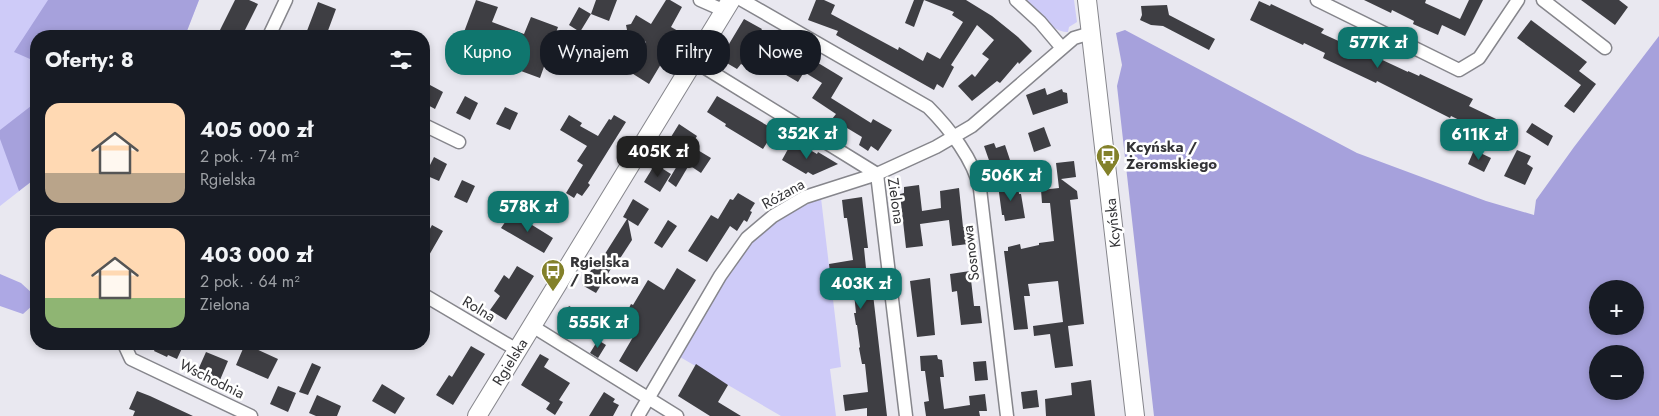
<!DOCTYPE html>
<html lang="pl">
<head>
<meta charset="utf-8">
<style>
	body { margin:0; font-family:Jost,sans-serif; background:#20242c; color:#f1f3f6; height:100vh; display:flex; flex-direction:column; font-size:19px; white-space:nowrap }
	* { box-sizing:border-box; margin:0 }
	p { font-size:16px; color:#9ea1a6 }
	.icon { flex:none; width:28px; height:28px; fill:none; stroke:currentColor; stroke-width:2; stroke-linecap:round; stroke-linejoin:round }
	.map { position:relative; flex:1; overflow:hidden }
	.sheet { position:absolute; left:30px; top:30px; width:400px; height:320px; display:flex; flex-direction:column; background:#171b24; border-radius:20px; box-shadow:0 2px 8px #0003 }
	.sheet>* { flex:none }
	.hud { position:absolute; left:445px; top:30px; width:475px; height:45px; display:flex; gap:10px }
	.controls { position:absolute; left:1589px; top:280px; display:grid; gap:10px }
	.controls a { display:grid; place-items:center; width:55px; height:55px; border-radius:50%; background:#171b24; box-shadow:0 2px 8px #0003; font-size:25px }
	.price { position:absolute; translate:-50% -42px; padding:0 11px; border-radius:10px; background:#0f766e; color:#fff; font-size:16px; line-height:32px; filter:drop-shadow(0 1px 2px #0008) }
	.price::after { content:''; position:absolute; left:50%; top:30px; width:15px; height:11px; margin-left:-8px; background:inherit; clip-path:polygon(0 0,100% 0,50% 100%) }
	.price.selected { background:#222; color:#fff }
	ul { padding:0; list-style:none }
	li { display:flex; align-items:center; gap:15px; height:125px; padding:0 15px }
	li+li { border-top:1px solid #363941 }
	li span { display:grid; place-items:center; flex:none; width:140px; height:100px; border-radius:15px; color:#555 }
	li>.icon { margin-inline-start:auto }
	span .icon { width:60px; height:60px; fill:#fffc; stroke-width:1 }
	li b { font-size:21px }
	h2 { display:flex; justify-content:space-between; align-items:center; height:60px; padding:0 15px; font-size:21px }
	.pill { padding:0 18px; border-radius:20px; background:#171b24; box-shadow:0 2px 8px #0003; font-size:18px; line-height:45px }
	.pill.selected { background:#0f766e; color:#fff }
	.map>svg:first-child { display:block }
	.green { fill:#cecbf8 }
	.forest { fill:#a6a1dc; fill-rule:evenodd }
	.water { fill:#ada8e4 }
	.building { fill:#3e3e43 }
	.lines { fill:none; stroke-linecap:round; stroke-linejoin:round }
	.street-casing { stroke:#86868c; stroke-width:15 }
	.secondary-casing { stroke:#86868c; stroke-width:20 }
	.street { stroke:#fff; stroke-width:12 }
	.secondary { stroke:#fff; stroke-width:18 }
	.labels { text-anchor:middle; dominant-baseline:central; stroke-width:5; stroke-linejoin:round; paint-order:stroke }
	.poi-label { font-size:15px; font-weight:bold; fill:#343437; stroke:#fff; text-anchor:start }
	.street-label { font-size:15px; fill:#343437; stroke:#fff }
</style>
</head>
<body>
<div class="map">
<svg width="1659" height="416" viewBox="0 0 1659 416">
	<rect width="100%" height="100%" fill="#e9e8f0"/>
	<path class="green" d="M0 0H199L185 36H36V178L0 206Z
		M1027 0H1074L1077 22 1069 27 1068 32C1052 33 1038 11 1027 0Z
		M821 198 841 367 830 369 836 416H781L680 357 729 271 750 242 774 223 799 208Z"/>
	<path class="forest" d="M48 0H199L185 36H36V53L30 59 14 52Z
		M1125 30 1357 153 1486 201 1534 215 1536 200 1574 147 1659 36V416H1154L1117 86 1122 65 1116 33ZM1598 289H1635V326H1598ZM1598 354H1635V391H1598Z
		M36 99V178L19 191 0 139V130L31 106Z"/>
	<path class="water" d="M0 274 21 283 33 294 34 304 23 314 0 306Z"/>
	<path class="building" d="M235 0H249L258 4 242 36H217Z
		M476 0 498 7 492 22 524 34 531 17 558 27 540 78 458 48Z
		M596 0H617L609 21 591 14Z
		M666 0H670L682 7 671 27 678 31 674 37 676 39 649 84 630 72 646 42 633 34 628 35 626 25 631 24 636 15 651 24Z
		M816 0H824L835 5 831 14 898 50 899 47 923 61 927 52 940 59 963 22 952 15 954 12 924 0H966L992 16 1018 37 1032 51 1019 64 1018 62 1000 83 997 81 972 101 958 86 972 74 975 77 989 59 982 54 994 40 977 25 951 65 954 67 943 88 937 84 934 90 836 35 838 31 808 20Z
		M914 0H924L914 27 905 23Z
		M1364 0H1426L1425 3 1460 19 1469 0H1483L1465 36 1442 25 1438 35 1413 24 1414 21 1392 10 1391 13Z
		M1581 0H1619L1628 7 1615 25Z
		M1259 1 1270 6 1271 4 1324 29 1321 33 1343 43 1344 42 1408 72V71L1419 76 1420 74 1473 99 1469 106 1517 129 1512 138 1485 125 1482 131 1451 116 1450 118 1377 81 1376 83 1323 58 1325 53 1304 43 1303 45 1250 20Z
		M318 2 336 9 326 36H305Z
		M1167 5 1169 15 1215 39 1209 50 1163 26 1151 25 1140 20 1142 15 1141 6Z
		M579 7 591 14 580 32 569 25Z
		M744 19 762 29 747 54 766 66 761 75 741 64 737 69 720 59Z
		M1531 20 1587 62 1579 71 1596 84 1574 113 1564 106 1581 85 1517 38Z
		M795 49 843 78 831 98 871 123 873 119 892 130 878 151 871 146 868 151 859 145 862 137 832 119 836 114 812 98 822 83 804 72 798 82 781 72Z
		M430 85 443 92 435 109 424 103V97Z
		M1045 88 1047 95 1062 89 1063 92 1067 93 1068 103 1033 115 1026 95Z
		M465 96 478 103 470 120 456 113Z
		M717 96 775 130 763 149 725 126 726 124 707 112Z
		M505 107 518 113 510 130 496 124Z
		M569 115 582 123 580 126 598 136 609 119 611 120 614 115 626 122 588 183 590 185 582 196 577 193 574 198 566 193 583 165 577 161 587 146 560 130Z
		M1532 123 1553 136 1548 146 1526 132Z
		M679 124 697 136 691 146 711 158 701 173 689 165 676 187 668 181 683 156 666 145Z
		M1044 127 1051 146 1034 152 1028 133Z
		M793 140 817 154 818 152 838 164 813 175 808 172 806 174 782 160Z
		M994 143 996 148 1005 145 1010 160 991 166 984 146Z
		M1474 150 1491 158 1484 172 1468 164Z
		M1517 150 1531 156 1527 164 1533 168 1525 185 1504 176Z
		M434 157 447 164 439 181 425 175Z
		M1074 161 1076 177 1061 179 1077 191 1078 199 1070 200 1084 324 1068 326 1073 366 1055 368 1050 334 1034 336 1033 326 1063 322 1058 281 1028 284 1030 296H1024L1028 329 1014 330 1004 251H1008V247L1020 244 1021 249 1039 245V243L1054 241 1050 203H1042L1041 190 1059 188 1056 163Z
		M655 164 671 174 660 192 644 182Z
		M462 180 475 186 467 203 454 197Z
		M1010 184V185L1018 184 1019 194H1021L1025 218 1005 221 1004 215H1002L998 185Z
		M919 185 922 211 941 208 940 191 959 188 963 227H966L968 244 952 246 949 220 920 224 923 246 906 248 900 194 904 193V187Z
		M738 193 755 203 750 211 752 212 747 222 744 220 737 231 730 226 707 262 688 251 711 215 718 219 730 199 733 200Z
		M862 197 868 248H864L866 268H870L887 416H867V408L845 411 843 395 868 392 865 364H862L859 348 860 347 857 325H856L854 313H856L854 293 832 295 829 264 853 260 847 218H844L842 200Z
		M633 199 649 209 638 226 628 220 632 240 619 260 617 259 596 293 582 285 593 267 596 268 627 219 623 217Z
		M516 215 553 238 544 253 501 228 508 218 513 220Z
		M668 220 677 226 662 248 654 243Z
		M432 225 443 231 424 264V240Z
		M517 266 534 276 506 320 490 310 500 296 494 291 504 275 509 279Z
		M677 268 696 280 637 372 619 361 636 332 613 318 619 307 627 312 631 304 633 305 648 280 664 290Z
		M970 271 974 306H980L982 323 961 325 957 291 952 292 950 274Z
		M930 278 935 335 917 337 910 281Z
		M569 306 583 314 573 330 559 322Z
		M598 340 606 345 598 358 590 353Z
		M157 344H184L177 359 168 355 167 357 154 351Z
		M245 344 255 347 254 348 278 359 268 379 236 365Z
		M471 346 485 354 453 405 436 395 449 375 452 377Z
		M206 352 228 361 220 380 198 370Z
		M540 354 549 359 544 367 570 383 559 400 563 402 555 415 546 409 550 403 521 385Z
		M937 355 938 359 942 360 944 377H940L944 409 970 405 969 396 985 394 987 411H979L980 416H926L924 402 929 401 925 371H921L920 356Z
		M986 361 988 380 975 381 973 362Z
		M312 363 321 367 308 395 299 392Z
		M696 364 728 385 718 402 741 416H710L678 396Z
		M1091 380 1095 416H1046L1045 399 1072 395 1071 383Z
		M382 384 405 398 395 414 372 401Z
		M278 386 296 393 288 412 270 404Z
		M1037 390 1039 407 1023 409 1021 392Z
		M137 391 150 396 193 416H133L135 411 129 409Z
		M604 392 615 399 613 402 619 405 613 416H589Z
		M317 395 341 406 337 416H316L309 413Z"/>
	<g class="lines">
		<g class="street-casing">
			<path id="street" d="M700 0 725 11
				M742 0 928 107C949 128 974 160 980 189L1007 416
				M1016 0 1040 22 1062 48
				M1317 0 1459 70 1479 58 1518 0
				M1543 0 1605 48
				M269 36 286 0
				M694 61 877 174 906 416
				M424 125 459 142
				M424 295 517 350
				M532 326 677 416
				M124 344 131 359 251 416
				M638 416 720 276 747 238 773 216 805 197 877 174 936 147 972 126 1074 38 1091 33"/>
		</g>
		<g class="secondary-casing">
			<path id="secondary" d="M1087 0 1135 416
				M477 416 731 0"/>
		</g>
		<use href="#street" class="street"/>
		<use href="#secondary" class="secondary"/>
	</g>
	<defs>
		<g id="bus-pin" transform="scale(1.25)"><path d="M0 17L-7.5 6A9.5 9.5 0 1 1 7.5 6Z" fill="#83812a" stroke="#fff"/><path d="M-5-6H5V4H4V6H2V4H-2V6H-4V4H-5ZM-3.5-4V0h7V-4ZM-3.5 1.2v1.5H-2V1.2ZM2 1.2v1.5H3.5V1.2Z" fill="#fff"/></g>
	</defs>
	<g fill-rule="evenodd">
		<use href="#bus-pin" x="1108" y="156"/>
		<use href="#bus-pin" x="553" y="271"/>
	</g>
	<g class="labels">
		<g class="poi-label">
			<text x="1126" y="147">Kcyńska /<tspan x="1126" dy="17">Żeromskiego</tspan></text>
			<text x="570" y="262">Rgielska<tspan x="570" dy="17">/ Bukowa</tspan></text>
		</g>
		<g class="street-label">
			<text transform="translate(783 194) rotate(-29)">Różana</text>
			<text transform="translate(896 201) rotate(82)">Zielona</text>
			<text transform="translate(1113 223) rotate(-96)">Kcyńska</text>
			<text transform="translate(971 253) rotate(-97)">Sosnowa</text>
			<text transform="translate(479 309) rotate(31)">Rolna</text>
			<text transform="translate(510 362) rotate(-58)">Rgielska</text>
			<text transform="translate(212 379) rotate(26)">Wschodnia</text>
		</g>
	</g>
</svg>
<div class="controls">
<a>+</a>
<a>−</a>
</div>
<b class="price" style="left:1378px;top:69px">577K zł</b>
<b class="price" style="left:807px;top:160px">352K zł</b>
<b class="price" style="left:1479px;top:161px">611K zł</b>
<b class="price selected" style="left:658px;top:178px">405K zł</b>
<b class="price" style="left:1011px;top:202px">506K zł</b>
<b class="price" style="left:528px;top:233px">578K zł</b>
<b class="price" style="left:861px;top:310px">403K zł</b>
<b class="price" style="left:598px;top:349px">555K zł</b>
<div class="hud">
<a class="pill selected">Kupno</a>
<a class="pill">Wynajem</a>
<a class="pill">Filtry</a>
<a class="pill">Nowe</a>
</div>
<section class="sheet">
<h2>Oferty: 8<svg class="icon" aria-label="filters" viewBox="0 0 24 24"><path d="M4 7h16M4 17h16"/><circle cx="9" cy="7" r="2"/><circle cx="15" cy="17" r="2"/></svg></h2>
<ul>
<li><span style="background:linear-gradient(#ffd9b3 70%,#b9a48a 0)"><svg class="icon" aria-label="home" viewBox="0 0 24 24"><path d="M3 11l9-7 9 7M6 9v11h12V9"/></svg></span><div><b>405 000 zł</b><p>2 pok. · 74 m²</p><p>Rgielska</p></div></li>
<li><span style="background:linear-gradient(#ffd9b3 70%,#8fb573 0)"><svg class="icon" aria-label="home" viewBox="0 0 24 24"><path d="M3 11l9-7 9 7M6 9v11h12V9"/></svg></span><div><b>403 000 zł</b><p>2 pok. · 64 m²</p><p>Zielona</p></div></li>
</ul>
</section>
</div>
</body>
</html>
